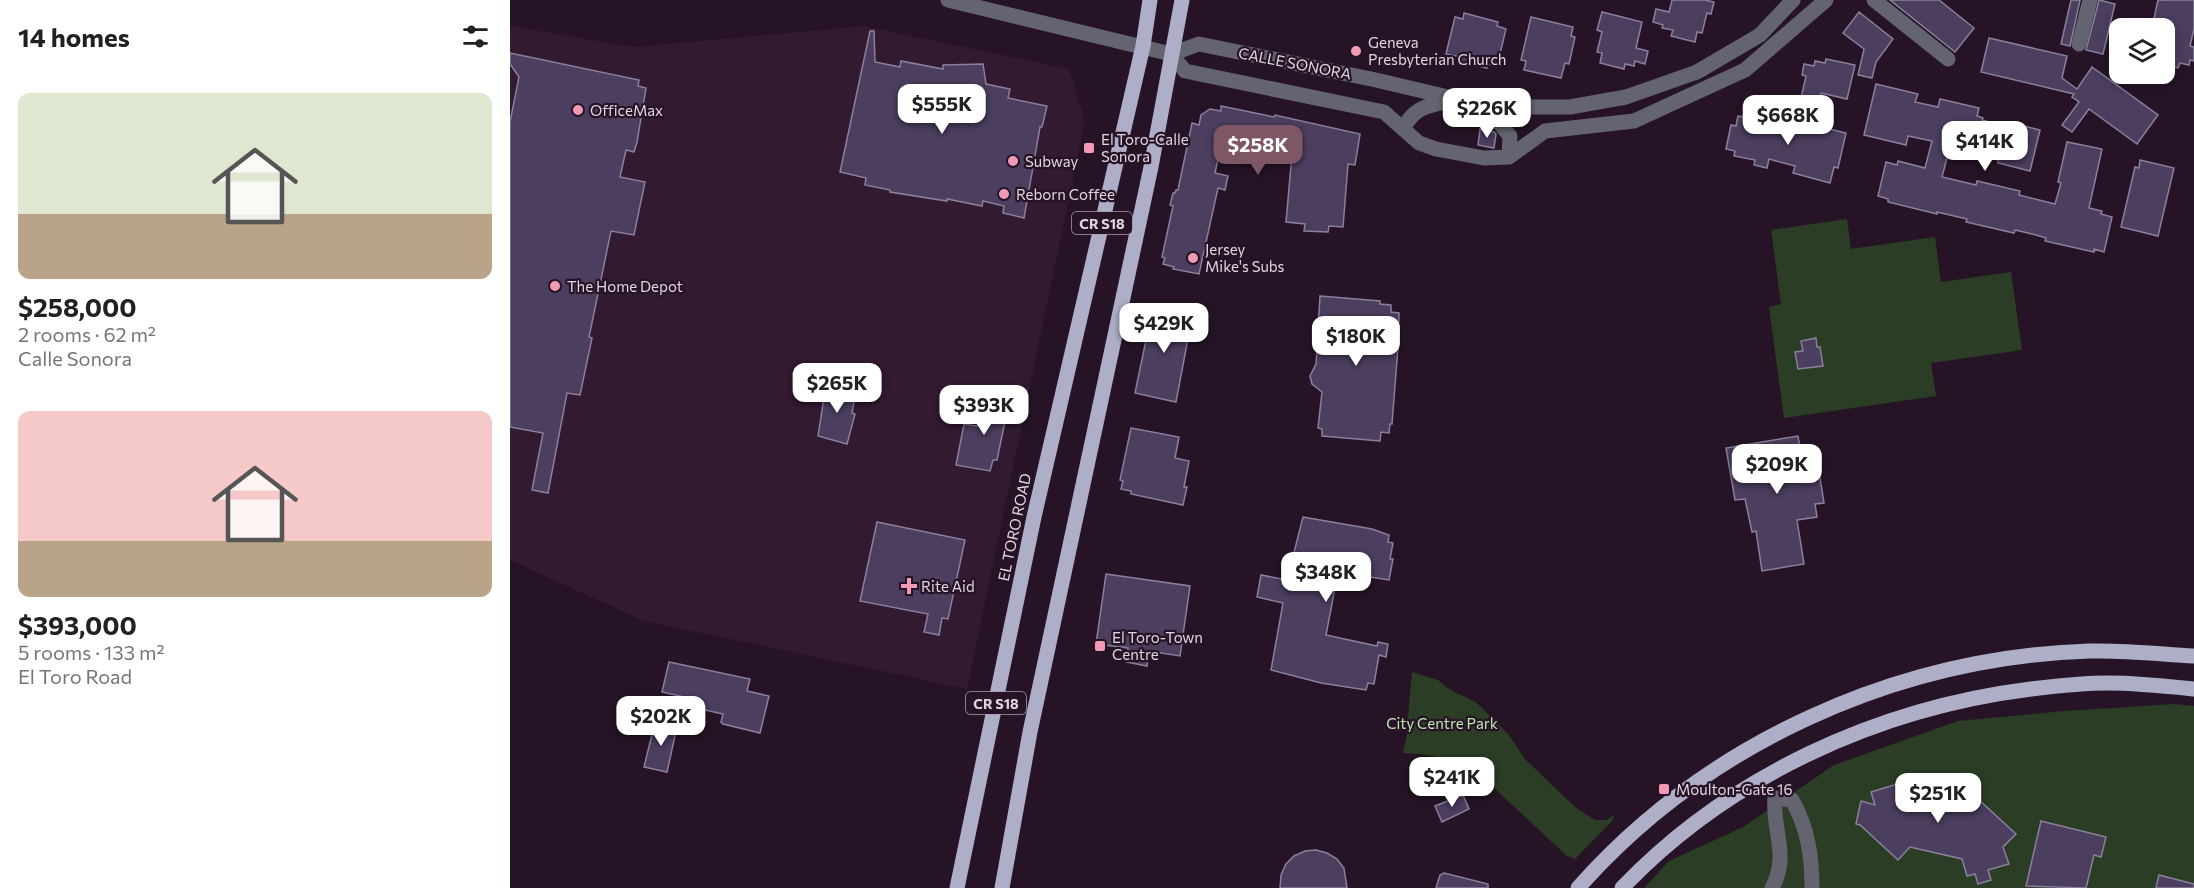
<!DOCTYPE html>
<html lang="en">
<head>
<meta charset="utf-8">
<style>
	body { margin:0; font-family:Commissioner,sans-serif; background:#f6f6f6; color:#202124; height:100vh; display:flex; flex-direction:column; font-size:22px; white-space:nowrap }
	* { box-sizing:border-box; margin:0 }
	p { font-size:20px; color:#757577 }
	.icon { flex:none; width:33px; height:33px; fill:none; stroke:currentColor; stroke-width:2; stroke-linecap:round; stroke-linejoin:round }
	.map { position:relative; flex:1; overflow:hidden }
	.side { display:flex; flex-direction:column; background:#fff; width:510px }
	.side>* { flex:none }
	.buttons { position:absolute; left:1599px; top:18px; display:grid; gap:12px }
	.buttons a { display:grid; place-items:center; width:66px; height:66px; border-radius:12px; background:#fff; box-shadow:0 3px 15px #0003; font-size:30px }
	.price { position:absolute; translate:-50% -51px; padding:0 14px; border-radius:12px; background:#fff; color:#222; font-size:20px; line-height:39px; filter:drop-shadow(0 2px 3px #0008) }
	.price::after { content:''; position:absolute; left:50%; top:36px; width:18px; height:14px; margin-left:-9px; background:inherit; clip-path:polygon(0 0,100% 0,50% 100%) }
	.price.current { background:#7e5766; color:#fff }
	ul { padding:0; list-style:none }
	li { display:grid; align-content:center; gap:12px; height:318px; padding:0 18px }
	li span { display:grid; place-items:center; height:186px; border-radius:12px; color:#555 }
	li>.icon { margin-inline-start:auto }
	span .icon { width:108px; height:108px; fill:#fffc; stroke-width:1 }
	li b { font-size:26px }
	h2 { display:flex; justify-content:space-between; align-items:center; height:72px; padding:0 18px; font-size:26px }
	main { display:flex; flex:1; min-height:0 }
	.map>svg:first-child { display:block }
	.built { fill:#321a31 }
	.green { fill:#2b3d25 }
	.building { fill:#4b3e5f; stroke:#8a809c; stroke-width:1.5 }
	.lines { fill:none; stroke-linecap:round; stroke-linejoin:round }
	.minor { stroke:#646471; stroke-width:15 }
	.major { stroke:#afaec8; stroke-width:15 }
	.poi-dot { fill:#f09ab6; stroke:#261426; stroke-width:2 }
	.labels { text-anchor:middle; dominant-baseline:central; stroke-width:4.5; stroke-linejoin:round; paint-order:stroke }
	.shield { fill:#261426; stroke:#a99aa8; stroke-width:1.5 }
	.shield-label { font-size:14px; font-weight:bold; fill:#e1d4e0 }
	.poi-label { font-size:15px; fill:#e1d4e0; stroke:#261426; text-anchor:start }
	.street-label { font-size:15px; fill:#e1d4e0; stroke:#261426 }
	.park-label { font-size:15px; fill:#bfe9b2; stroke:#261426 }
</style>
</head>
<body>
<main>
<section class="side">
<h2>14 homes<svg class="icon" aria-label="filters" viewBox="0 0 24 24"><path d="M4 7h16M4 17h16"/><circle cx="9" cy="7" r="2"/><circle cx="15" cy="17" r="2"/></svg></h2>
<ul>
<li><span style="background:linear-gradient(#dfe7d0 65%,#b9a48a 0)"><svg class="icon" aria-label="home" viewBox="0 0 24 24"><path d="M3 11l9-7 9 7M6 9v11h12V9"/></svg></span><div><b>$258,000</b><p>2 rooms · 62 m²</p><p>Calle Sonora</p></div></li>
<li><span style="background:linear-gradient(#f6c9c9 70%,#b9a48a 0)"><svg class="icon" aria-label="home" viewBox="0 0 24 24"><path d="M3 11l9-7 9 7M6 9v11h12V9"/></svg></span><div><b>$393,000</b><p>5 rooms · 133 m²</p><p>El Toro Road</p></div></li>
</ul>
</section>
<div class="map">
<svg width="1684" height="888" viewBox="0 0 1684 888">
	<rect width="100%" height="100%" fill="#261426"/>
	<path class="built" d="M0 26 123 47 354 26 559 69 575 121 457 689 134 621 0 560Z"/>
	<path class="green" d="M1337 219 1341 249 1425 237 1431 282 1501 272 1512 350 1421 363 1426 396 1274 418 1259 307 1271 304 1261 230Z
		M902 672 928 680 939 689 967 703 999 735 1015 759 1065 807 1085 820H1096L1105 815 1102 821 1065 859 1057 856 967 772C943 758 920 754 893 753L896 739Z
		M1664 704 1684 706V888H1134L1159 861 1233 827 1324 765 1448 721 1555 711Z"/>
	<path class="building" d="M1162 0H1195L1204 2 1201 14 1197 13 1192 33 1187 32 1185 42 1161 36 1163 30 1152 28 1153 25 1143 22 1146 9 1159 12Z
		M1380 0H1429L1464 28 1445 52Z
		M1561 0H1570L1560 46 1551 44Z
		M1589 0 1605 4 1593 54 1576 50Z
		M1648 0H1684V29L1680 46 1684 47V61L1680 60 1679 65 1670 63 1668 68 1654 65V28H1642Z
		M1092 12 1132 22 1126 48 1138 51 1135 64 1125 61 1124 66 1115 64 1114 69 1090 63 1092 53 1087 52 1092 32 1087 30Z
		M1349 12 1383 39 1366 62 1362 78 1348 75 1354 49 1333 33Z
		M954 13 988 22 987 26 996 29 987 66 978 64 977 68 950 62 951 57 936 54 945 17 953 19Z
		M1021 17 1063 27 1061 36 1065 37 1059 64 1055 63 1051 78 1014 70 1016 61 1011 60Z
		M360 31H364L365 62 390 67 391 61 433 69V65L473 64 476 84 500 89 498 98 537 106 532 127H530L514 218 493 213 494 206 473 201 472 206 437 199V201L380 192V190L355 185 356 178 330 172Z
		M1479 38 1557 56 1552 78 1567 89 1582 67 1648 115 1627 144 1579 109 1562 132 1552 125 1569 102 1562 97 1564 94 1471 72Z
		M0 53 129 80 128 86 136 88 127 142 124 152 116 150 110 177 135 182 124 235 101 231 79 337 82 338 70 395 57 393 38 493 22 490 33 433 0 427V122L9 77 0 64Z
		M1316 59 1345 65 1337 99 1311 93 1307 112 1293 108 1295 99 1291 98 1296 76 1292 75 1294 64 1304 66 1305 61 1315 63Z
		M1366 84 1408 94 1405 102 1428 107 1430 99 1469 108 1467 116 1473 118 1472 120 1496 126 1497 122 1530 130 1520 171 1488 163V159L1482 158 1484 150 1461 144 1457 159 1438 154 1432 177 1466 185 1467 181 1510 191 1509 195 1545 204 1551 183 1548 182 1557 142 1592 149 1579 208 1592 211 1591 214 1602 217 1594 252 1584 249V252L1535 241 1536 238 1526 235 1505 230 1504 233 1456 222 1457 219 1427 212V214L1378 202V199L1368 196 1376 162 1387 165 1388 161 1415 168 1422 141 1398 136 1396 145 1354 135Z
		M711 106 764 117 765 115 850 134 845 165 838 164 833 227 819 226 818 232 794 231 795 224 776 222 782 154 712 140 705 173 718 176 715 190 708 188 689 274 663 269 664 267 653 264 655 258 652 257 663 206 660 205 663 193H665L666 190H668L682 123 689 125 691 115 700 109 711 111Z
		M1235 107 1248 110 1245 124 1287 133V130L1293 131 1295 123 1336 133 1328 168 1324 167 1320 183 1283 173 1285 166 1259 159 1257 168 1244 165 1245 160 1224 156 1225 151 1216 149 1221 125 1226 126 1228 116 1233 117Z
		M970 129 984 132 986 134 984 148 968 145Z
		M1630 160 1664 168 1648 236 1611 227 1625 167 1629 168Z
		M810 296 870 301V304L881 305V312L889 313 888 347 882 424H880L879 433 871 432 870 441 812 436V429L808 428 812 392 802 384 800 376 806 364Z
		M656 306 683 312 666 402 625 393 641 316 643 317 645 308 655 310Z
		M1306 338 1307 347H1310L1313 366 1288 369 1285 352 1293 351 1291 341Z
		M316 385 346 391 342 413 345 414 337 444 308 436Z
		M472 397 499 402 487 460H483L480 471 446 465 454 424 467 426Z
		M621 428 669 437 665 458 679 461 674 487H677L673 505 621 494V491L611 489 613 481 610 480Z
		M1288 436 1290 448 1305 446 1314 503 1305 504 1307 517 1287 520 1294 564 1252 571 1246 531 1242 532 1235 499 1225 500 1216 448Z
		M793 517 862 529 879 535 878 542 883 543 880 559H883L879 580 828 572 816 635 867 646 868 642 878 644 876 657 869 655 864 684 858 683 856 690 811 683 761 670 773 603 747 597 751 575 777 580Z
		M367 522 455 540 438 619 432 618 429 635 414 632 418 614 350 601Z
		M596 574 680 586 670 656 639 651 637 666 616 662 618 648 586 644Z
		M159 662 240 679 237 691 259 696 250 733 213 724 211 722 213 714 177 706 179 698 152 692Z
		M145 722 167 727 157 772 134 767Z
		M1407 778 1470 792 1468 799 1506 834 1493 847 1499 864 1478 870 1481 880 1468 884 1465 874 1457 876 1452 859 1400 847 1388 860 1350 825 1346 824 1351 801 1365 805 1361 792Z
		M953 795 959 809 932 822 925 806Z
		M1531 821 1596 837 1591 857 1584 855 1576 888 1516 886Z
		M806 850 817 853 827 859 834 868 837 888H770L771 875 776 864 784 856 795 851Z
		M934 873 978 884V888H926L930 875Z
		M1649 875 1684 884V888H1646Z"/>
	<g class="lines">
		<path class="minor" d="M438 0 661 54 675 71 874 112 909 143 926 149 974 158 999 157 1035 131 1124 121 1235 70 1316 0
			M1364 0 1438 59
			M1569 44 1580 0
			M661 54 689 44 866 80 955 101 1012 107H1060L1116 97 1187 72 1250 35 1283 0
			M958 103 990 124 1000 136 999 157
			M893 128C907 105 917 107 942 100
			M1262 888C1280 855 1262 831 1265 798L1282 800C1298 828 1302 857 1302 888"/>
		<path class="major" d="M447 888 524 517 633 46 640 0
			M492 888 520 732 641 167 672 0
			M1068 888C1196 743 1387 657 1580 651 1615 650 1649 654 1684 656
			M1112 888C1219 776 1368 708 1521 689 1546 686 1572 683 1598 683 1627 683 1655 686 1684 689"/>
	</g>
	<g class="poi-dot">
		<circle cx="846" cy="51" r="6"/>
		<circle cx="68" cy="110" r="6"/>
		<rect x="573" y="142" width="12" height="12" rx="3"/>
		<circle cx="503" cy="161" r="6"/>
		<circle cx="494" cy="194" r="6"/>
		<circle cx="683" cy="258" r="6"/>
		<circle cx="45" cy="286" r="6"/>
		<path d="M396 577h6v6h6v6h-6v6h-6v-6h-6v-6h6z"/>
		<rect x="584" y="640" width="12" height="12" rx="3"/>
		<rect x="1148" y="783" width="12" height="12" rx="3"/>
	</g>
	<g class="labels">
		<g class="shield">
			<rect x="562" y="212" width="60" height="22" rx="4.5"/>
			<rect x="456" y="692" width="60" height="22" rx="4.5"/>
		</g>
		<g class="shield-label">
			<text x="592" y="223">CR S18</text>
			<text x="486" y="703">CR S18</text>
		</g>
		<g class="poi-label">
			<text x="858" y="42">Geneva<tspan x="858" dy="17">Presbyterian Church</tspan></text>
			<text x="80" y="110">OfficeMax</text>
			<text x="591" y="139">El Toro-Calle<tspan x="591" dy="17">Sonora</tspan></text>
			<text x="515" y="161">Subway</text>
			<text x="506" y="194">Reborn Coffee</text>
			<text x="695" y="249">Jersey<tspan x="695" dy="17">Mike's Subs</tspan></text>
			<text x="57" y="286">The Home Depot</text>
			<text x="411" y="586">Rite Aid</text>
			<text x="602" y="637">El Toro-Town<tspan x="602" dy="17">Centre</tspan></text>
			<text x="1166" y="789">Moulton-Gate 16</text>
		</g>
		<g class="street-label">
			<text transform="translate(785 63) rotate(11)">CALLE SONORA</text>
			<text transform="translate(504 527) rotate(-78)">EL TORO ROAD</text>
		</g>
		<g class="park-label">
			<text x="932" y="723">City Centre Park</text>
		</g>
	</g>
</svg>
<div class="buttons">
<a><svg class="icon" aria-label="layers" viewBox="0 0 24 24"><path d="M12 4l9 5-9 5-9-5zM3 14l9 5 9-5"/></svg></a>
</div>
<b class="price" style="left:432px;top:135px">$555K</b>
<b class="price" style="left:977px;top:139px">$226K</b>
<b class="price" style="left:1278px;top:146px">$668K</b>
<b class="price" style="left:1475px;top:172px">$414K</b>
<b class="price current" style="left:748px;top:176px">$258K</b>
<b class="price" style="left:654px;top:354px">$429K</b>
<b class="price" style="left:846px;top:367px">$180K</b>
<b class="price" style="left:327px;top:414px">$265K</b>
<b class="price" style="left:474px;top:436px">$393K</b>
<b class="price" style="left:1267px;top:495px">$209K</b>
<b class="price" style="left:816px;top:603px">$348K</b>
<b class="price" style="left:151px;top:747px">$202K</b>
<b class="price" style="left:942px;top:808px">$241K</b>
<b class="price" style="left:1428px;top:824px">$251K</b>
</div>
</main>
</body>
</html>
